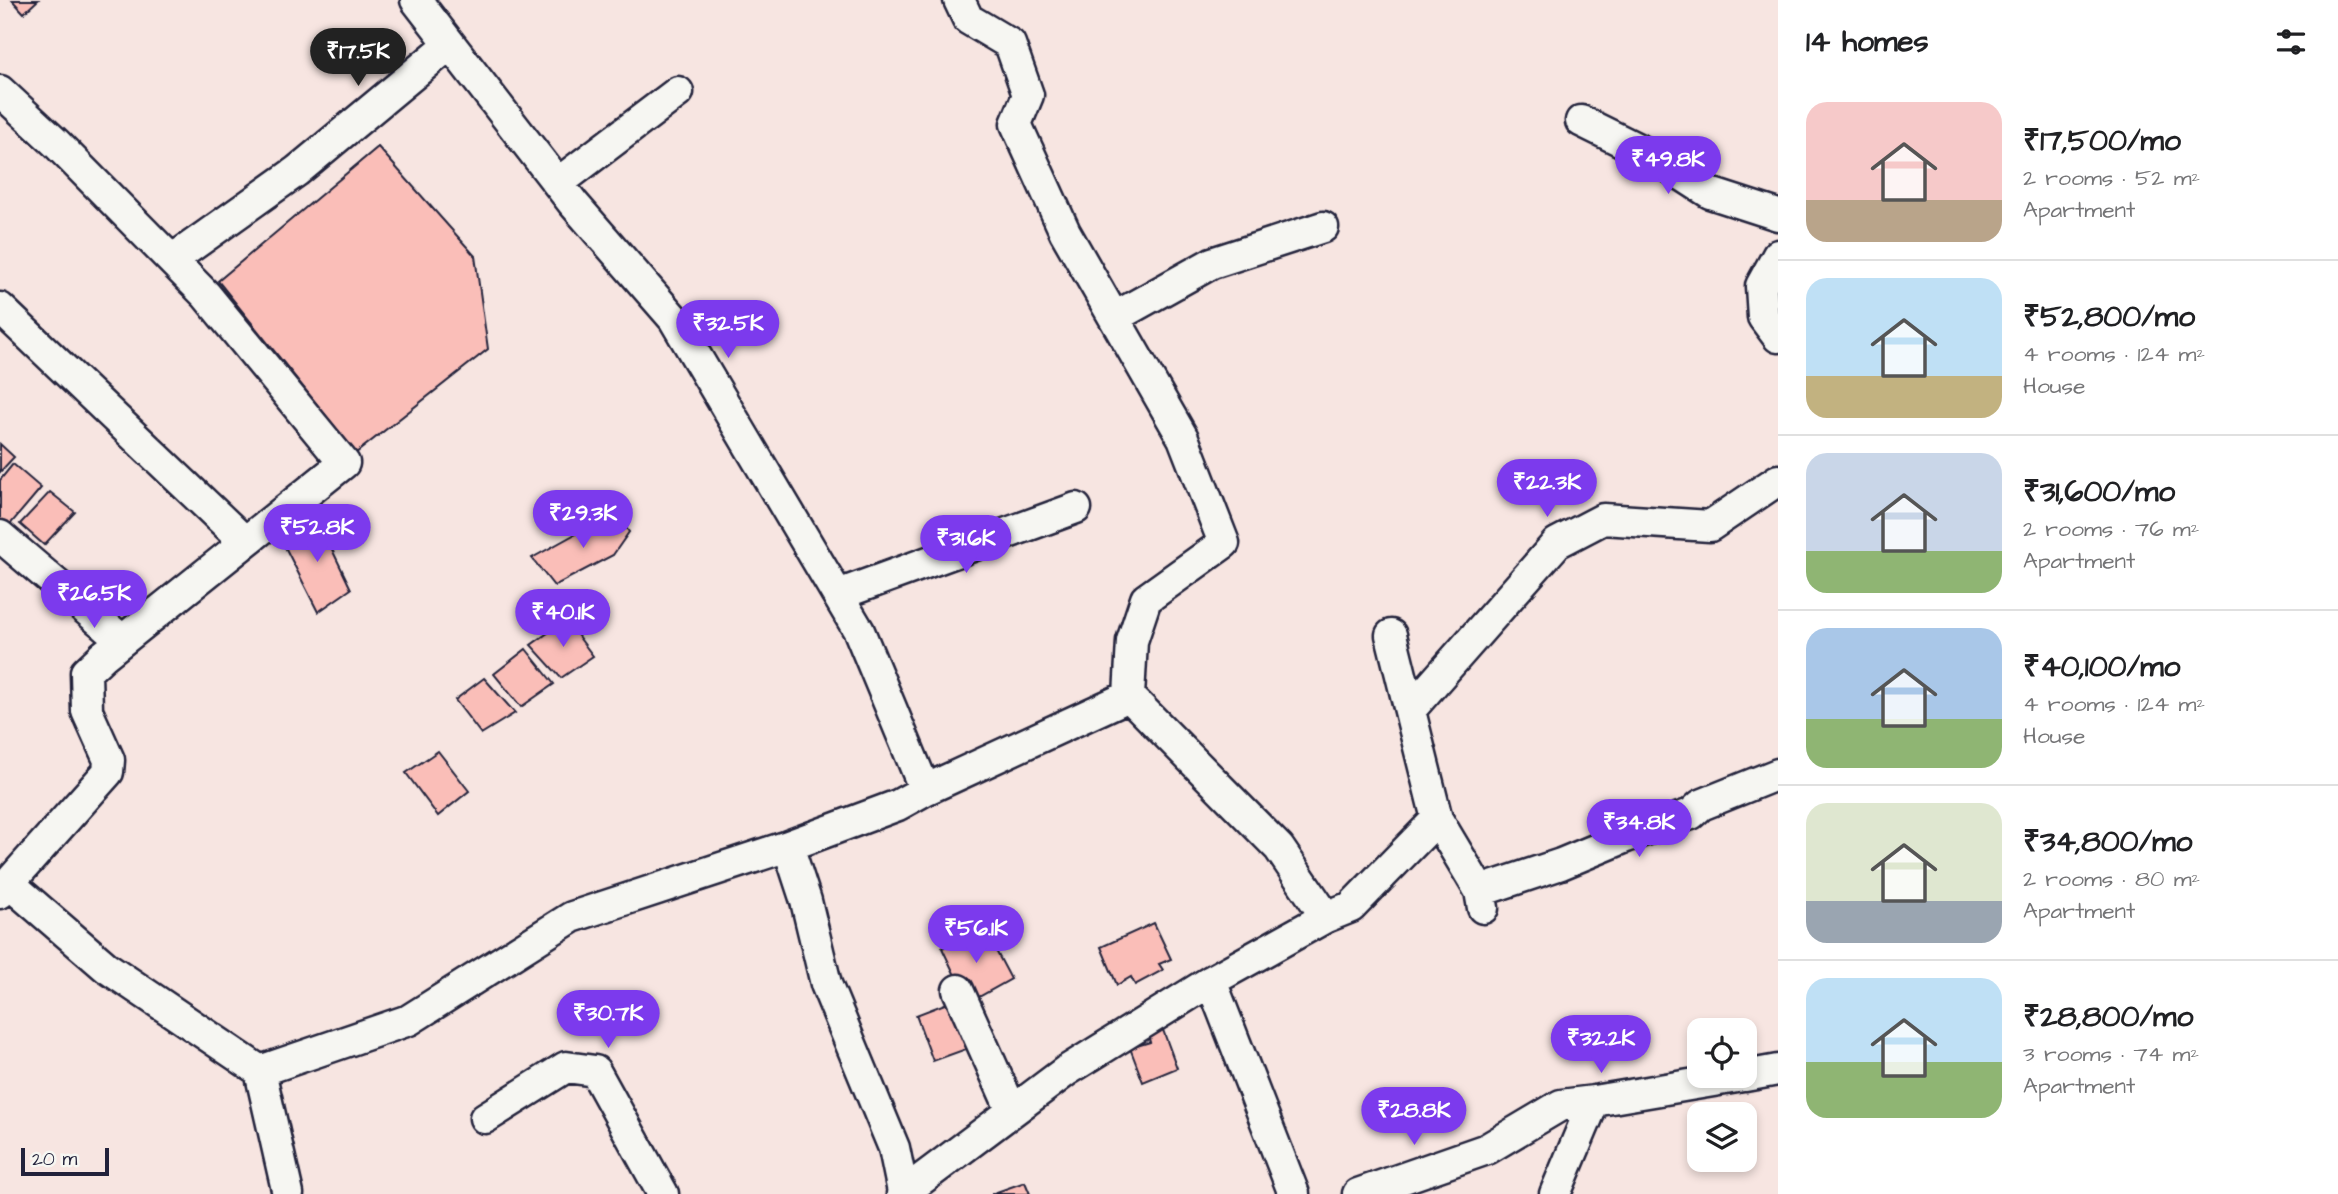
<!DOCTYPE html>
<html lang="en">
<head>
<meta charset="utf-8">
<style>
	body { margin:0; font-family:"Architects Daughter",sans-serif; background:#f2f2f2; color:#202124; height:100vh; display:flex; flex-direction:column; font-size:26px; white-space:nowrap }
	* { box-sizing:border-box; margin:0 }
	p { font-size:23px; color:#757577 }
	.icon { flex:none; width:38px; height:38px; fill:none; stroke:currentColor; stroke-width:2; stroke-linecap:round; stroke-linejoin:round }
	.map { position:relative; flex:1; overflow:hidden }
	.panel { display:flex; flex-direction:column; background:#fff; width:560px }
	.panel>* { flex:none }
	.controls { position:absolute; left:1687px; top:1018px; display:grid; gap:14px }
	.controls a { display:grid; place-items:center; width:70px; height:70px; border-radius:14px; background:#fff; box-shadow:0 4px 10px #0003; font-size:35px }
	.scale { position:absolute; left:21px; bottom:18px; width:88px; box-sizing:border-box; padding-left:7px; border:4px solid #22223b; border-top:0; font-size:19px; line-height:24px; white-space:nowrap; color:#22223b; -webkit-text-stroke:5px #f6f6f2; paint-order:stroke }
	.price { position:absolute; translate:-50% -60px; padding:0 16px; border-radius:24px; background:#7c3aed; color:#fff; font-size:23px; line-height:46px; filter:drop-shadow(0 2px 4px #0008) }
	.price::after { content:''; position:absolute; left:50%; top:42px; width:21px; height:16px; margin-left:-10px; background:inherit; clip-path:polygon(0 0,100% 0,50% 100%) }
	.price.active { background:#222; color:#fff }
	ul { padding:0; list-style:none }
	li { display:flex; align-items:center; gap:21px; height:175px; padding:0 28px }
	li+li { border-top:2px solid #e0e0e0 }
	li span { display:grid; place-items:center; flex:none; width:196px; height:140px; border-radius:21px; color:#555 }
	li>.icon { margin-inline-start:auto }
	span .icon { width:84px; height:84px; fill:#fffc; stroke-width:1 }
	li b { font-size:30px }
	h2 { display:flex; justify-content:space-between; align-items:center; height:84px; padding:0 28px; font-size:30px }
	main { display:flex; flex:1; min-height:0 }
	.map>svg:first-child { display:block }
	.building { fill:#fabeb8; stroke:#22223b; stroke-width:2 }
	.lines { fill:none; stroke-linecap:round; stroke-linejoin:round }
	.minor-casing { stroke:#22223b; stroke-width:35 }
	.minor { stroke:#f6f6f2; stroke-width:30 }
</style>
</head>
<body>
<main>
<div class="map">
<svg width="1778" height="1194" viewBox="0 0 1778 1194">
	<rect width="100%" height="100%" fill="#f7e5e1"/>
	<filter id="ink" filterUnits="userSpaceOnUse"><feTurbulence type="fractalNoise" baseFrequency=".0143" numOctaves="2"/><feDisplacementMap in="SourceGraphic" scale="14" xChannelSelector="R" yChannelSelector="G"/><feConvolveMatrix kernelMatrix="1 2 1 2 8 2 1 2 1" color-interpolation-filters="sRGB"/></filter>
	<g filter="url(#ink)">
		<path class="building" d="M12 0H38L24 13Z
			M378 147 475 256 488 349 356 453 218 281Z
			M0 444 14 457 0 472Z
			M13 464 41 488 8 527 0 521V480Z
			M50 492 75 512 44 545 20 524Z
			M615 512 629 532 613 555 554 586 532 558Z
			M316 516 351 589 318 612 282 541Z
			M566 620 593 656 561 678 531 645Z
			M526 649 554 684 521 707 494 674Z
			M484 678 515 713 481 734 455 700Z
			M438 751 469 791 438 816 406 773Z
			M1154 923 1171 959 1159 964 1163 970 1135 985 1131 977 1117 985 1101 947Z
			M984 928 1011 979 968 1003 942 948Z
			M950 1002 969 1048 933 1061 916 1015Z
			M1163 1030 1177 1068 1143 1082 1130 1048 1150 1042 1148 1036Z
			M1025 1182 1030 1194H991Z"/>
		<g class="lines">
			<g class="minor-casing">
				<path id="minor" d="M416 0 573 203 674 319 859 631 925 790
					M0 91 57 144 206 295 344 463 103 656 86 672 87 711 109 760 108 772 0 893
					M1581 121 1654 157 1710 193 1778 215
					M558 183 678 92
					M1778 255 1761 286 1763 317 1778 337
					M172 260 297 171 450 44
					M0 308 245 542
					M1115 317 1212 263 1323 227
					M0 536 122 640
					M838 595 1076 508
					M1391 635 1437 819 1480 891 1483 908
					M1129 696 1279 848 1326 917
					M1410 710 1557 543 1603 519 1710 526 1778 480
					M10 884 106 967 260 1071 288 1194
					M1480 891 1561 864 1626 837 1691 814 1701 805 1778 774
					M1211 981 1294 1194
					M958 990 1012 1111
					M260 1071 409 1020 572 917 788 846
					M1745 1076 1778 1070
					M485 1118 566 1067 595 1071 663 1194
					M903 1192 894 1148 826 984 806 901 788 846 898 805 925 790 1129 696 1132 641 1146 599 1224 543 1183 438 1065 232 1016 124 1028 95 1010 44 968 19 959 0
					M902 1194 1066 1071 1211 981 1326 917 1351 907 1437 819
					M1358 1194 1487 1149 1561 1105 1594 1101 1743 1076
					M1555 1194 1594 1101"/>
			</g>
			<use href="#minor" class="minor"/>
		</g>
	</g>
</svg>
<div class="controls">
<a><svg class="icon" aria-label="locate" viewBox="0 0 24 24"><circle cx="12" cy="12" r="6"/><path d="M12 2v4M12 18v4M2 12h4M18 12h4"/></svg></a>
<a><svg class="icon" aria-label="layers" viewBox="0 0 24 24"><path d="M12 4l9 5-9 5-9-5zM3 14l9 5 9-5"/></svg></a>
</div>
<div class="scale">20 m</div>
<b class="price active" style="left:358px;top:88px">₹17.5K</b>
<b class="price" style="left:1668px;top:196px">₹49.8K</b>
<b class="price" style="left:728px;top:360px">₹32.5K</b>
<b class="price" style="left:1547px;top:519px">₹22.3K</b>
<b class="price" style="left:583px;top:550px">₹29.3K</b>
<b class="price" style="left:317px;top:564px">₹52.8K</b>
<b class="price" style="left:966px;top:575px">₹31.6K</b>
<b class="price" style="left:94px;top:630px">₹26.5K</b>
<b class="price" style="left:563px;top:649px">₹40.1K</b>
<b class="price" style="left:1639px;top:859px">₹34.8K</b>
<b class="price" style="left:976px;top:965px">₹56.1K</b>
<b class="price" style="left:608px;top:1050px">₹30.7K</b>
<b class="price" style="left:1601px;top:1075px">₹32.2K</b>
<b class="price" style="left:1414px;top:1147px">₹28.8K</b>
</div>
<section class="panel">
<h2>14 homes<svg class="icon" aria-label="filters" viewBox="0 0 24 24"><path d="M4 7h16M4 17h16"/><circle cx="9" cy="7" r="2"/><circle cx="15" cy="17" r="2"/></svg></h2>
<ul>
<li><span style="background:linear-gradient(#f6c9c9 70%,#b9a48a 0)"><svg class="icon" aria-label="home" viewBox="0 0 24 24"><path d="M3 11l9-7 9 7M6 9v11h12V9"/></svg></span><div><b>₹17,500/mo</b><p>2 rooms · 52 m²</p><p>Apartment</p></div></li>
<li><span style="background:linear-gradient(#bfe0f5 70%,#c2b280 0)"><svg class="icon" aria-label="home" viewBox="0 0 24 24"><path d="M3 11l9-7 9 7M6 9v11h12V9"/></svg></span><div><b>₹52,800/mo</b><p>4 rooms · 124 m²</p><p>House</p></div></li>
<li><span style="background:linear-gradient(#c9d6e8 70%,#8fb573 0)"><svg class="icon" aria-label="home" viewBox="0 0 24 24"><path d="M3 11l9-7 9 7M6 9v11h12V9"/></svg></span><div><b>₹31,600/mo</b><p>2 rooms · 76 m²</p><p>Apartment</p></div></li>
<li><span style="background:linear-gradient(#a9c7e8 65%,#8fb573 0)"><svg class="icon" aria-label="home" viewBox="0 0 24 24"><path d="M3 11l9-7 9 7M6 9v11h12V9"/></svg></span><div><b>₹40,100/mo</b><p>4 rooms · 124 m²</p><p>House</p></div></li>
<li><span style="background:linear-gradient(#dfe7d0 70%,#9aa5b1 0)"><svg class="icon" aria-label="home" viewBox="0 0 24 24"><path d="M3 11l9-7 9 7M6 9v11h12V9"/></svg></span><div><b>₹34,800/mo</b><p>2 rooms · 80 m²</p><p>Apartment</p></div></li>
<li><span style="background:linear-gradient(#bfe0f5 60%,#8fb573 0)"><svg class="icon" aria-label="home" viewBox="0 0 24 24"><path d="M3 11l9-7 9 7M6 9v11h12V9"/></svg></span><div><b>₹28,800/mo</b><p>3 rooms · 74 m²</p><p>Apartment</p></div></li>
</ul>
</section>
</main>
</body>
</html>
